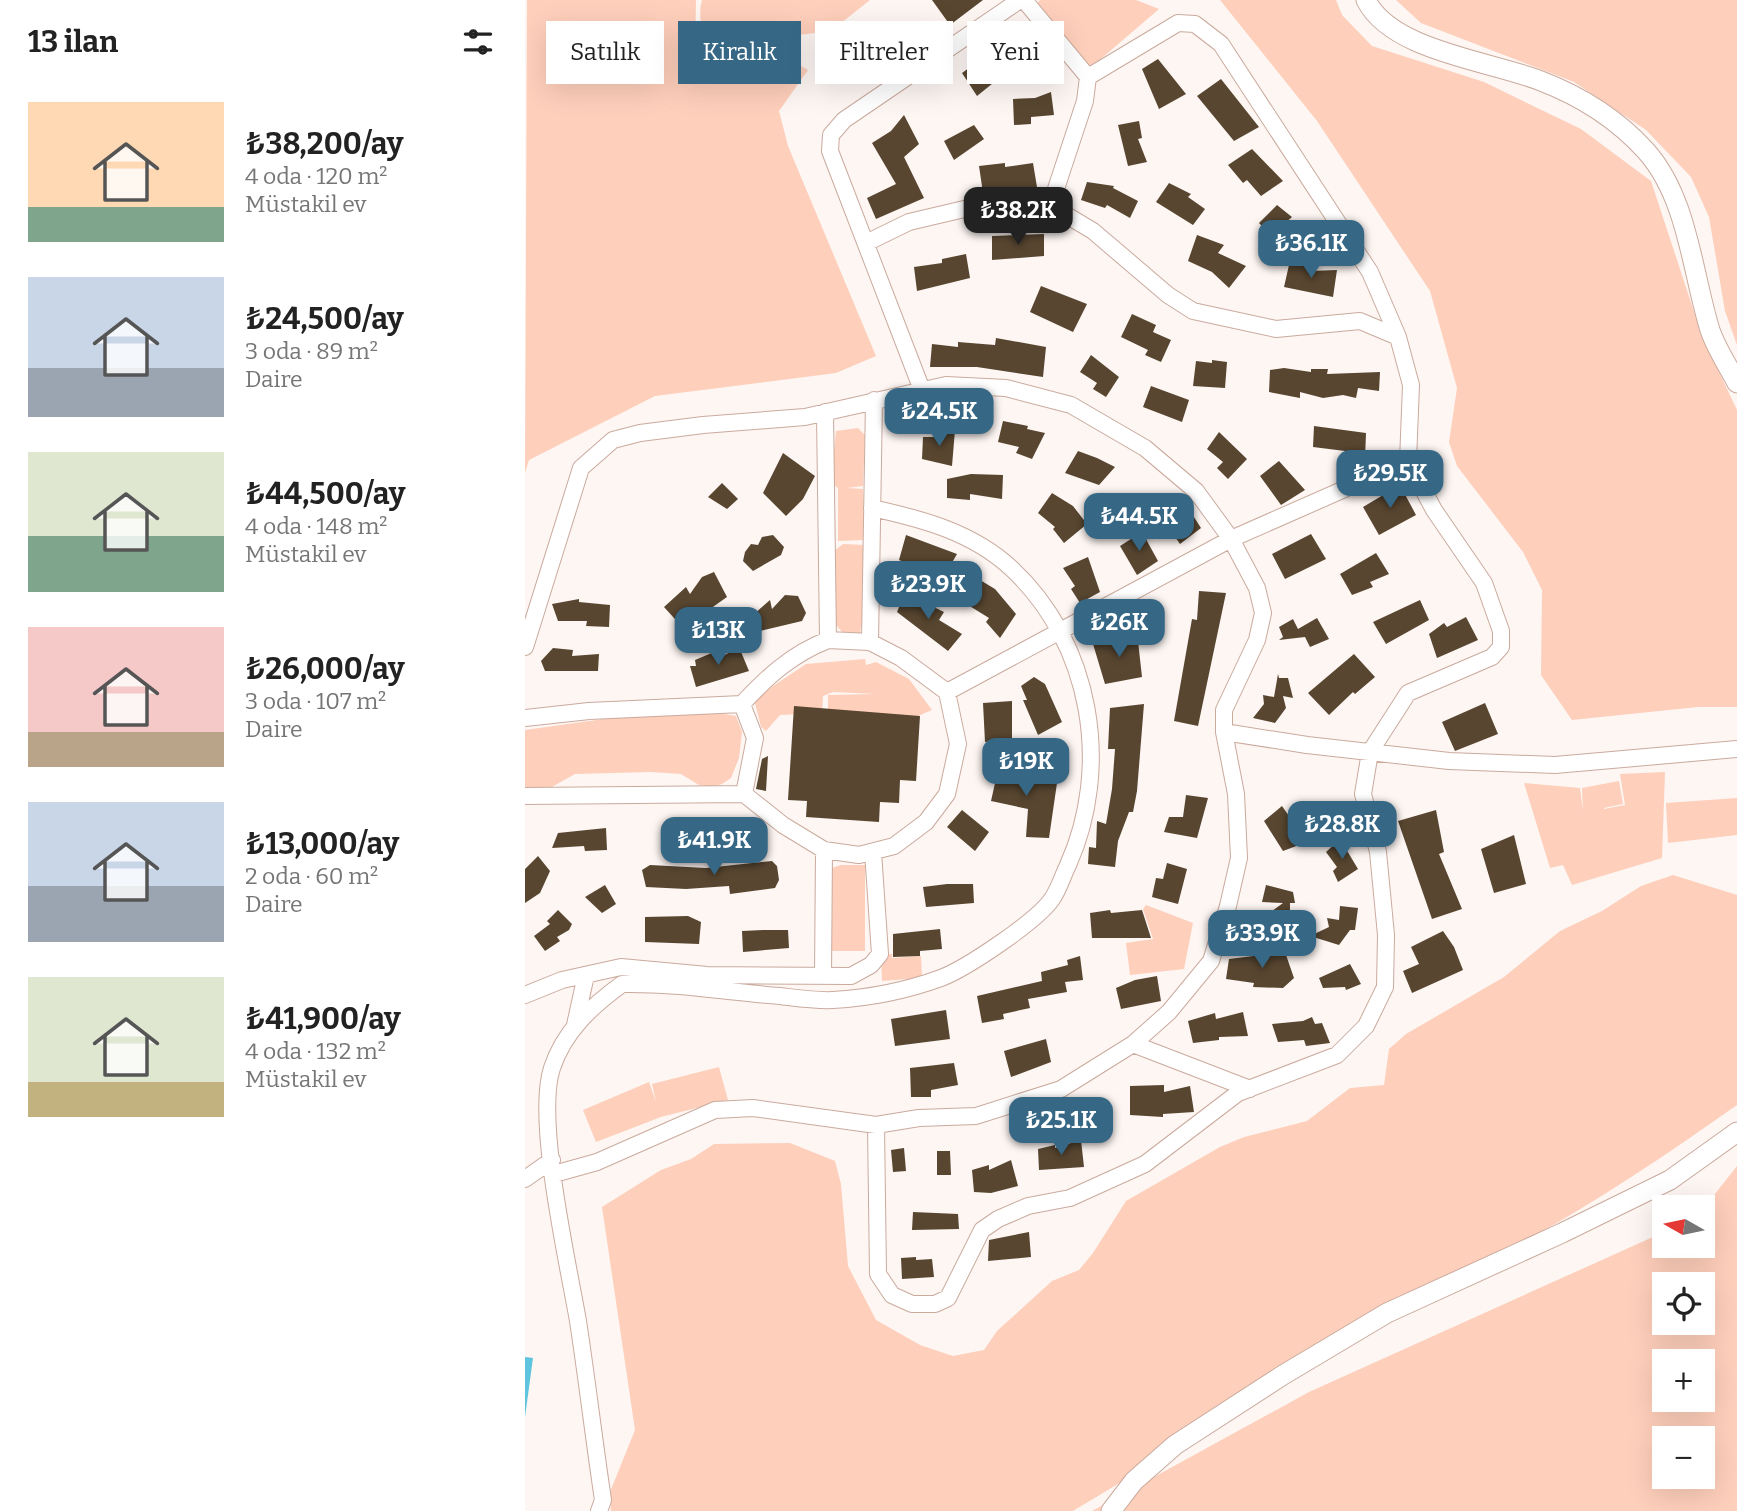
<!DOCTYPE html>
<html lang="tr">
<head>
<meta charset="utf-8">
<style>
	body { margin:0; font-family:Bitter,serif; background:#f2f2f2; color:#222; height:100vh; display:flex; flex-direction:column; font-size:26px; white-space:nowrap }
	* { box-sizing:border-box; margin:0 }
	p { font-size:23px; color:#767676 }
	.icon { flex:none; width:38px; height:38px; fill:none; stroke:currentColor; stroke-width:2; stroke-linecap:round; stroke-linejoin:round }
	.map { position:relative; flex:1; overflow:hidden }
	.panel { display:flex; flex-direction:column; background:#fff; width:525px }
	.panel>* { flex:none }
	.banner { position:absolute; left:21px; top:21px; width:665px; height:63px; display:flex; gap:14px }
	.needle { width:46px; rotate:279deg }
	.controls { position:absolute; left:1127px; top:1195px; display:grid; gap:14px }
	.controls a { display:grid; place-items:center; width:63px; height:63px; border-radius:0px; background:#fff; box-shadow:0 7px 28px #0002; font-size:35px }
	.price { position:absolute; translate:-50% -60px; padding:0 16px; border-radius:14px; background:#366886; color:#fff; font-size:23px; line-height:46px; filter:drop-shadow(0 2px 4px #0008) }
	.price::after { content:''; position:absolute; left:50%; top:42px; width:21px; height:16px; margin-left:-10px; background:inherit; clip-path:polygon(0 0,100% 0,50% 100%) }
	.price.current { background:#222; color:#fff }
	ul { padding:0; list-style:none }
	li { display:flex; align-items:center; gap:21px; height:175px; padding:0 28px }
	li span { display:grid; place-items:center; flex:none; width:196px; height:140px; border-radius:0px; color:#555 }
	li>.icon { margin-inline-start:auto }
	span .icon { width:84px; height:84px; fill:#fffc; stroke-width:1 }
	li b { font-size:30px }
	h2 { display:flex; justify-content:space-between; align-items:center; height:84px; padding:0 28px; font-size:30px }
	.pill { padding:0 24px; border-radius:0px; background:#fff; box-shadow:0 7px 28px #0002; font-size:24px; line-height:63px }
	.pill.current { background:#366886; color:#fff }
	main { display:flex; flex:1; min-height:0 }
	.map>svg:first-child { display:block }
	.green { fill:#fecfbb; fill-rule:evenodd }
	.water { fill:#5fc4de }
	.building { fill:#584630 }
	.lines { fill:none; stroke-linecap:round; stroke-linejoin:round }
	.minor-casing { stroke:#caaa9d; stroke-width:18 }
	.tertiary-casing { stroke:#caaa9d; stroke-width:21 }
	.minor { stroke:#fff; stroke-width:16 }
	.tertiary { stroke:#fff; stroke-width:19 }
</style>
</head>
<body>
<main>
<section class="panel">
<h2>13 ilan<svg class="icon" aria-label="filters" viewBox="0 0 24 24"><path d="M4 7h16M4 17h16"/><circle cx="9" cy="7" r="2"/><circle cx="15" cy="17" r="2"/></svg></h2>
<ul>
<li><span style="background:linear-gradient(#ffd9b3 75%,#7fa58c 0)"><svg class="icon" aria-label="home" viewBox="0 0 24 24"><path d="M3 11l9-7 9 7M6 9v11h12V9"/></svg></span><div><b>₺38,200/ay</b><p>4 oda · 120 m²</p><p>Müstakil ev</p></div></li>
<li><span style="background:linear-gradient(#c9d6e8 65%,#9aa5b1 0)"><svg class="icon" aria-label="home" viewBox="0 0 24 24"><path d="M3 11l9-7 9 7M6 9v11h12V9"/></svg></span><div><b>₺24,500/ay</b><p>3 oda · 89 m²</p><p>Daire</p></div></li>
<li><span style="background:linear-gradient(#dfe7d0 60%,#7fa58c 0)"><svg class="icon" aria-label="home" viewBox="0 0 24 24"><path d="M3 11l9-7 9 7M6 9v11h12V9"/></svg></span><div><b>₺44,500/ay</b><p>4 oda · 148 m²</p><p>Müstakil ev</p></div></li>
<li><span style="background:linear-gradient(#f6c9c9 75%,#b9a48a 0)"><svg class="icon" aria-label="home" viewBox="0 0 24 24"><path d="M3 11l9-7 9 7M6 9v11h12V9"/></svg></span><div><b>₺26,000/ay</b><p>3 oda · 107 m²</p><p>Daire</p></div></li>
<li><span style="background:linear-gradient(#c9d6e8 60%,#9aa5b1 0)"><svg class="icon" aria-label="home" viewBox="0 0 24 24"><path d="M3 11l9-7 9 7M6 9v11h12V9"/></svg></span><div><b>₺13,000/ay</b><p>2 oda · 60 m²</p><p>Daire</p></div></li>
<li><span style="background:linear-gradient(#dfe7d0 75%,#c2b280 0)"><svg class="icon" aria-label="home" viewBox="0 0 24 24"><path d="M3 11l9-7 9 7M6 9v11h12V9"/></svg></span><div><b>₺41,900/ay</b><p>4 oda · 132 m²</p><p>Müstakil ev</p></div></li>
</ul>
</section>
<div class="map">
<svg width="1212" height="1511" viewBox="0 0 1212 1511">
	<rect width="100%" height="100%" fill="#fdf6f3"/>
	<path class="green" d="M2 0H171L170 59 180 70C194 67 253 56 263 59 270 61 277 67 283 70L254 111 263 146 351 356 311 373 130 396 4 460 0 473Z
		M177 0H345L306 31 191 45 183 44C176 31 173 14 177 0Z
		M515 0H611L634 9 563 70 512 3Z
		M695 0H811L817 15 847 46 959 82 1002 103 1056 129 1126 181 1177 336 1212 410V707H1173L1047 720 1016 675 1017 590 998 552 932 466 924 442 932 388 905 291 792 121Z
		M871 0H1212V345L1200 311 1184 217 1166 177 1121 130 1049 82 896 23Z
		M333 428 340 435 338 486 322 488 338 489 339 540 313 541V488L306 483 311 431Z
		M318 544 340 545 339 609 335 634 317 632 307 620 309 551Z
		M340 659 341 665 351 662 384 679 407 710 393 716 303 714V695L351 694 308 692 298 696 297 713 255 715 241 731 236 727 229 699 281 664Z
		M194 713 211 716 217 732 214 758 206 778 197 784 186 787 174 785 156 774 126 772 50 774 25 788H0V730L93 717Z
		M1140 772 1137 858 1047 885 1038 865 1025 868 999 783 1055 788 1058 811 1057 788 1094 781 1098 804 1079 808V809L1100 805 1095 774Z
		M1212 798V835L1143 843 1141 803Z
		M316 865H340V951H300L304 869Z
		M1148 875 1212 895V1105C1134 1160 1057 1212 973 1255L548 1511H86L85 1492 110 1430 77 1207 136 1170 166 1159 189 1144 265 1143 310 1161 316 1184 323 1266 351 1320 395 1345 428 1356 459 1350 472 1331 527 1281 554 1270 568 1253 601 1201 695 1147 719 1137 782 1121 825 1088 859 1085 864 1049 881 1034 979 977 1035 931 1077 911 1116 886Z
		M621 905 668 923 659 969 605 975 601 943 628 939 618 909Z
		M367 954V958L396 956 397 978 357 981 356 955Z
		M194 1067 203 1100 136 1117 71 1142 58 1110 124 1082 131 1102 127 1084Z
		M1212 1166V1511H567L784 1392 1139 1232V1246H1178V1209ZM1139 1284H1178V1323H1139ZM1139 1362H1178V1400H1139ZM1139 1438H1178V1477H1139Z"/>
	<path class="water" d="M0 1357 8 1358 0 1417Z"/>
	<path class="building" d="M407 0H458L425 25Z
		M380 24 396 47 383 55 380 50 358 67 345 49Z
		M488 36 503 55 452 96 437 73Z
		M633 59 661 94 634 109 617 69Z
		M696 79 734 127 709 141 672 96Z
		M526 92 529 115 506 117V124L489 125 488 99 510 98Z
		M379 115 394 144 379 157 399 198 351 219 342 198 371 184 347 143 366 131Z
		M614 121 617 138 613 139 622 162 603 166 593 125Z
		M449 125 459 139 429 160 419 141Z
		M727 149 758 181 736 196 722 180 718 183 703 165Z
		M480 163V167L508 163 512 187 458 193 454 166Z
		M562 182 589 186 588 188 613 201 605 218 582 205 580 208 556 200Z
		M644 183 666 194 663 197 680 209 668 225 631 202Z
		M752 205 767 217 759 224 781 228 769 250 753 243 734 223Z
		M519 234V256L467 260V236Z
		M672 235 699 245 693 253 721 266 704 288 687 272 663 261Z
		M441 254 445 278 392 291 389 267 417 263V259Z
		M764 265 785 266 784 271 812 270 808 297 759 287Z
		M516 286 562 304 548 332 505 312Z
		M607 314 631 325 628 332 646 340 636 362 620 355 623 350 596 337Z
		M471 338 521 347 518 377 452 367H405L407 344 433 347V342L470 345Z
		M566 355 594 377 581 397 568 389 572 383 555 372Z
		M687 360 702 362 700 388 668 386 671 361 687 363Z
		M759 368 786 372V369H803L802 374 855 372 854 391 833 388 831 398 818 395 798 398 775 392V398L744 392 745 370Z
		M626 386 664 400 657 422 618 407Z
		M478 421 503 426 502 429 520 433 507 459 491 453 494 447 473 442Z
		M789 426 841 433 840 459 820 456V451L788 447Z
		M430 430 427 466 397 459 398 437H416V433Z
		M694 432 722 459 703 479 692 468 698 462 682 449Z
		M553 451 572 458 590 467 574 485 540 473Z
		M258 453 290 476 278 499 261 516 238 493Z
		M754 461 780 490 756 505 735 476Z
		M446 474 478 475 477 499 445 494V500L422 498V479Z
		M197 483 213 499 202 509 183 497Z
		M875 485 891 515 854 535 838 507Z
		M527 493 548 506 562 524 539 543 528 529 530 527 513 513Z
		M650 496 663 517 667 514 676 528 655 544 630 508Z
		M617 532 633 561 612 575 595 546Z
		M786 534 801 559 760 579 747 554Z
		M248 535 259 547 256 555 228 571 218 561 220 552 226 544 233 545 237 537Z
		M381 535 432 554 418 578 374 560Z
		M851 553 864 574 845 582 848 587 827 595 815 574Z
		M563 557 575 592 555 603 546 589 550 586 538 568Z
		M189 572 202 597 158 628 139 607 161 587 165 594 177 577Z
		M455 580 470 589 491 614 475 638 461 622 464 618 443 605Z
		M674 591 701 593 673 726 649 721 667 619 672 620Z
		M380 593 419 612 414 620 437 634 423 651 372 612Z
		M260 595 273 596 281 613 277 621 235 631 228 615 245 600 247 609Z
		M54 599V602L85 605 84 627 61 626 62 621H33L27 604Z
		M895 600 904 620 861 644 848 622Z
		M941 617 953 640 912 658 904 634 919 623 922 627Z
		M792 618 804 639 785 647 780 637 754 640 758 637 754 627 768 619 773 629Z
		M612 632 617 677 580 684 568 644Z
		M214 647 224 671 171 687 165 666H171L170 660 189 652 191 660Z
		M28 648 48 650 47 656 74 654 73 671H20L16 661Z
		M829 654 850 677 830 694 828 692 804 715 783 693Z
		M753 674 754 678H763L768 698 758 696 761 708 750 723 728 718 739 704 738 695 749 697Z
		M509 677 520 684 537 722 513 735 498 700H502L496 686Z
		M487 701V739L460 742 458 703Z
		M960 703 973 734 930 751 917 722Z
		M619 704 612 791 608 812H604L593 841 590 867 563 864 564 847 571 848 572 821 581 824 587 789 590 749H583L585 708Z
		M269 706 395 716 391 781 375 780 374 803 355 802 354 822 281 817 282 801 263 800Z
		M243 756 241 791 231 789 237 759Z
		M475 761 497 765 493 780 532 783 524 838 501 837 503 809 466 801Z
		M661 795 683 798 672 838 639 832 644 817H658Z
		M757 806 782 842 758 851 739 821Z
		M437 810 464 832 450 851 422 827Z
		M911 810 919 852 914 854 937 909 907 919 873 821Z
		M81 828 82 850 60 851 59 846 27 848 33 833Z
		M989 835 1001 884 969 893 956 849Z
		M815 839 833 869 813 882 808 871 812 867 801 852Z
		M13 856 25 871 15 893 0 903V869Z
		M247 861 252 866 254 880 250 888 205 894 204 886 161 889 121 887 117 870 125 865 181 868Z
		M642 863 662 869 653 904 627 897 631 878 638 879Z
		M422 884H448L449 903 401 907 398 887Z
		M80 885 91 904 77 913 60 897Z
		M741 885 768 892 770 903H765V918L751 926 732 922 758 903 737 902Z
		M815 906 833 908 830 930H825L814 945 785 936 804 927 802 918 814 920Z
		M33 910 47 924 44 930 32 937 35 941 20 951 9 936 25 924 22 921Z
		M585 910 586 913 617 910 626 938H567L565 913Z
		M163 916 176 922 174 944 120 942V917Z
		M415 929 417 949 395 951V956L368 957V934Z
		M238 930H263L264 948 218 952 217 931Z
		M918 931 929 947 938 970 887 993 878 971 894 964 886 947Z
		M760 952 769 978 758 988 728 987 729 983 701 979 704 959Z
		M555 956 558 980 540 982 542 992 503 999 505 1008 478 1014 479 1019 457 1023 452 996 517 981 516 972 543 965 542 960Z
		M825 964 836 984 821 990 820 987 798 988 794 978Z
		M632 976 636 1001 596 1009 591 988 610 980Z
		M421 1010 425 1039 370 1046 366 1019Z
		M718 1012 723 1036 694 1037V1040L668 1043 663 1021 690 1013 691 1019Z
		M787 1017 790 1024 797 1023 805 1043 781 1046 779 1040 753 1042 747 1024 778 1021Z
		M521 1039 526 1062 486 1077 479 1051Z
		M429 1063 433 1085 406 1090V1097H386L385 1068Z
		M639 1085V1092L665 1086 669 1112 638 1114V1117L605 1115V1086Z
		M556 1140 559 1167 514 1170 513 1149 530 1145V1148Z
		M379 1148 381 1171 368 1172 366 1150Z
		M412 1151H425L426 1175H412Z
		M486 1160 493 1186 466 1193 449 1192 447 1170 464 1165V1170Z
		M388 1212 433 1214 434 1229 387 1230Z
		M504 1232 506 1257 463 1261 464 1240Z
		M391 1257V1260L407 1259 409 1277 377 1279 376 1258Z"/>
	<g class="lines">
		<g class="minor-casing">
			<path id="minor" d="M499 0 563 77 560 101 524 210
				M341 243 384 222 452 206 516 202 524 210 543 216 568 231 643 295 668 311 751 329 835 321 873 337
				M397 390 305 151 306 135 319 120 495 0
				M300 412 303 640
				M303 640 345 642 376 658 422 692 433 744 422 794 401 822 369 846 334 855 299 850 258 825 219 794 230 738 217 704C243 676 267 654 303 640Z
				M345 642 349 400
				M0 647 56 468 88 440 115 433 178 425 280 417 421 385 481 388 546 405 620 448 671 491 706 539 732 588 738 613 732 640 699 710V732L711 794 714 858 703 906 686 961 644 1012 608 1044 536 1089 451 1116 394 1118 351 1125 228 1108 190 1110 72 1162 29 1174
				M422 692 706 539 883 461
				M0 718 64 711 217 704
				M699 732 782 745 924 761 1030 765 1212 749
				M0 796 219 794
				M298 976 299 850
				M0 995 37 980 96 967 182 975 326 976 346 965 355 954 348 852
				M50 1025 61 975
				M608 1044 725 1089
				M351 1125 353 1274 367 1295 387 1304H410L423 1298 457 1230 473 1219 503 1206 545 1198 620 1164 713 1093 812 1055 841 1026 860 987 861 935 853 852 838 794 845 752 883 693 967 657 976 647V631L959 583 909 510 883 461 886 385 873 337 845 272 696 44 670 24 653 23 563 77
				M0 1179 27 1160
				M74 1511 78 1500C69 1440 62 1380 53 1321 43 1263 10 1119 27 1068 39 1031 67 1006 97 984 150 983 203 992 255 996 272 998 291 1001 308 1000 343 998 383 990 416 978 442 968 512 921 527 899 534 889 538 875 543 865 587 767 567 643 486 568 447 532 397 519 347 508"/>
		</g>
		<g class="tertiary-casing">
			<path id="tertiary" d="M841 0C866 51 966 61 1016 81 1055 96 1093 120 1121 151 1163 198 1167 272 1185 330 1191 348 1203 366 1212 383
				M586 1511 609 1481 650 1445 758 1375 862 1313 1037 1233 1145 1180 1212 1132"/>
		</g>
		<use href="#minor" class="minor"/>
		<use href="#tertiary" class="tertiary"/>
	</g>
</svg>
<div class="controls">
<a><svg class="needle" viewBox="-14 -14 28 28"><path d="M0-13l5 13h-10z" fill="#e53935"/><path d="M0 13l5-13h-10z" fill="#767676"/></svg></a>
<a><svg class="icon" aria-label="locate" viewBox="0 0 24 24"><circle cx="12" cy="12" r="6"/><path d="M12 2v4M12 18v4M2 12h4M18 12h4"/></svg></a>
<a>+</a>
<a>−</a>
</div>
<b class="price current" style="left:493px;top:247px">₺38.2K</b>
<b class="price" style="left:786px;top:280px">₺36.1K</b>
<b class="price" style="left:414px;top:448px">₺24.5K</b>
<b class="price" style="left:865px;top:510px">₺29.5K</b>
<b class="price" style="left:614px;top:553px">₺44.5K</b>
<b class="price" style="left:403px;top:621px">₺23.9K</b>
<b class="price" style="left:594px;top:659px">₺26K</b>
<b class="price" style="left:193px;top:667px">₺13K</b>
<b class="price" style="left:501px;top:798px">₺19K</b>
<b class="price" style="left:817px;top:861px">₺28.8K</b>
<b class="price" style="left:189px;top:877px">₺41.9K</b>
<b class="price" style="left:737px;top:970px">₺33.9K</b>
<b class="price" style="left:536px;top:1157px">₺25.1K</b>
<div class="banner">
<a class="pill">Satılık</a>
<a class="pill current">Kiralık</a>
<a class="pill">Filtreler</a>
<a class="pill">Yeni</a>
</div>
</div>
</main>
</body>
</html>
